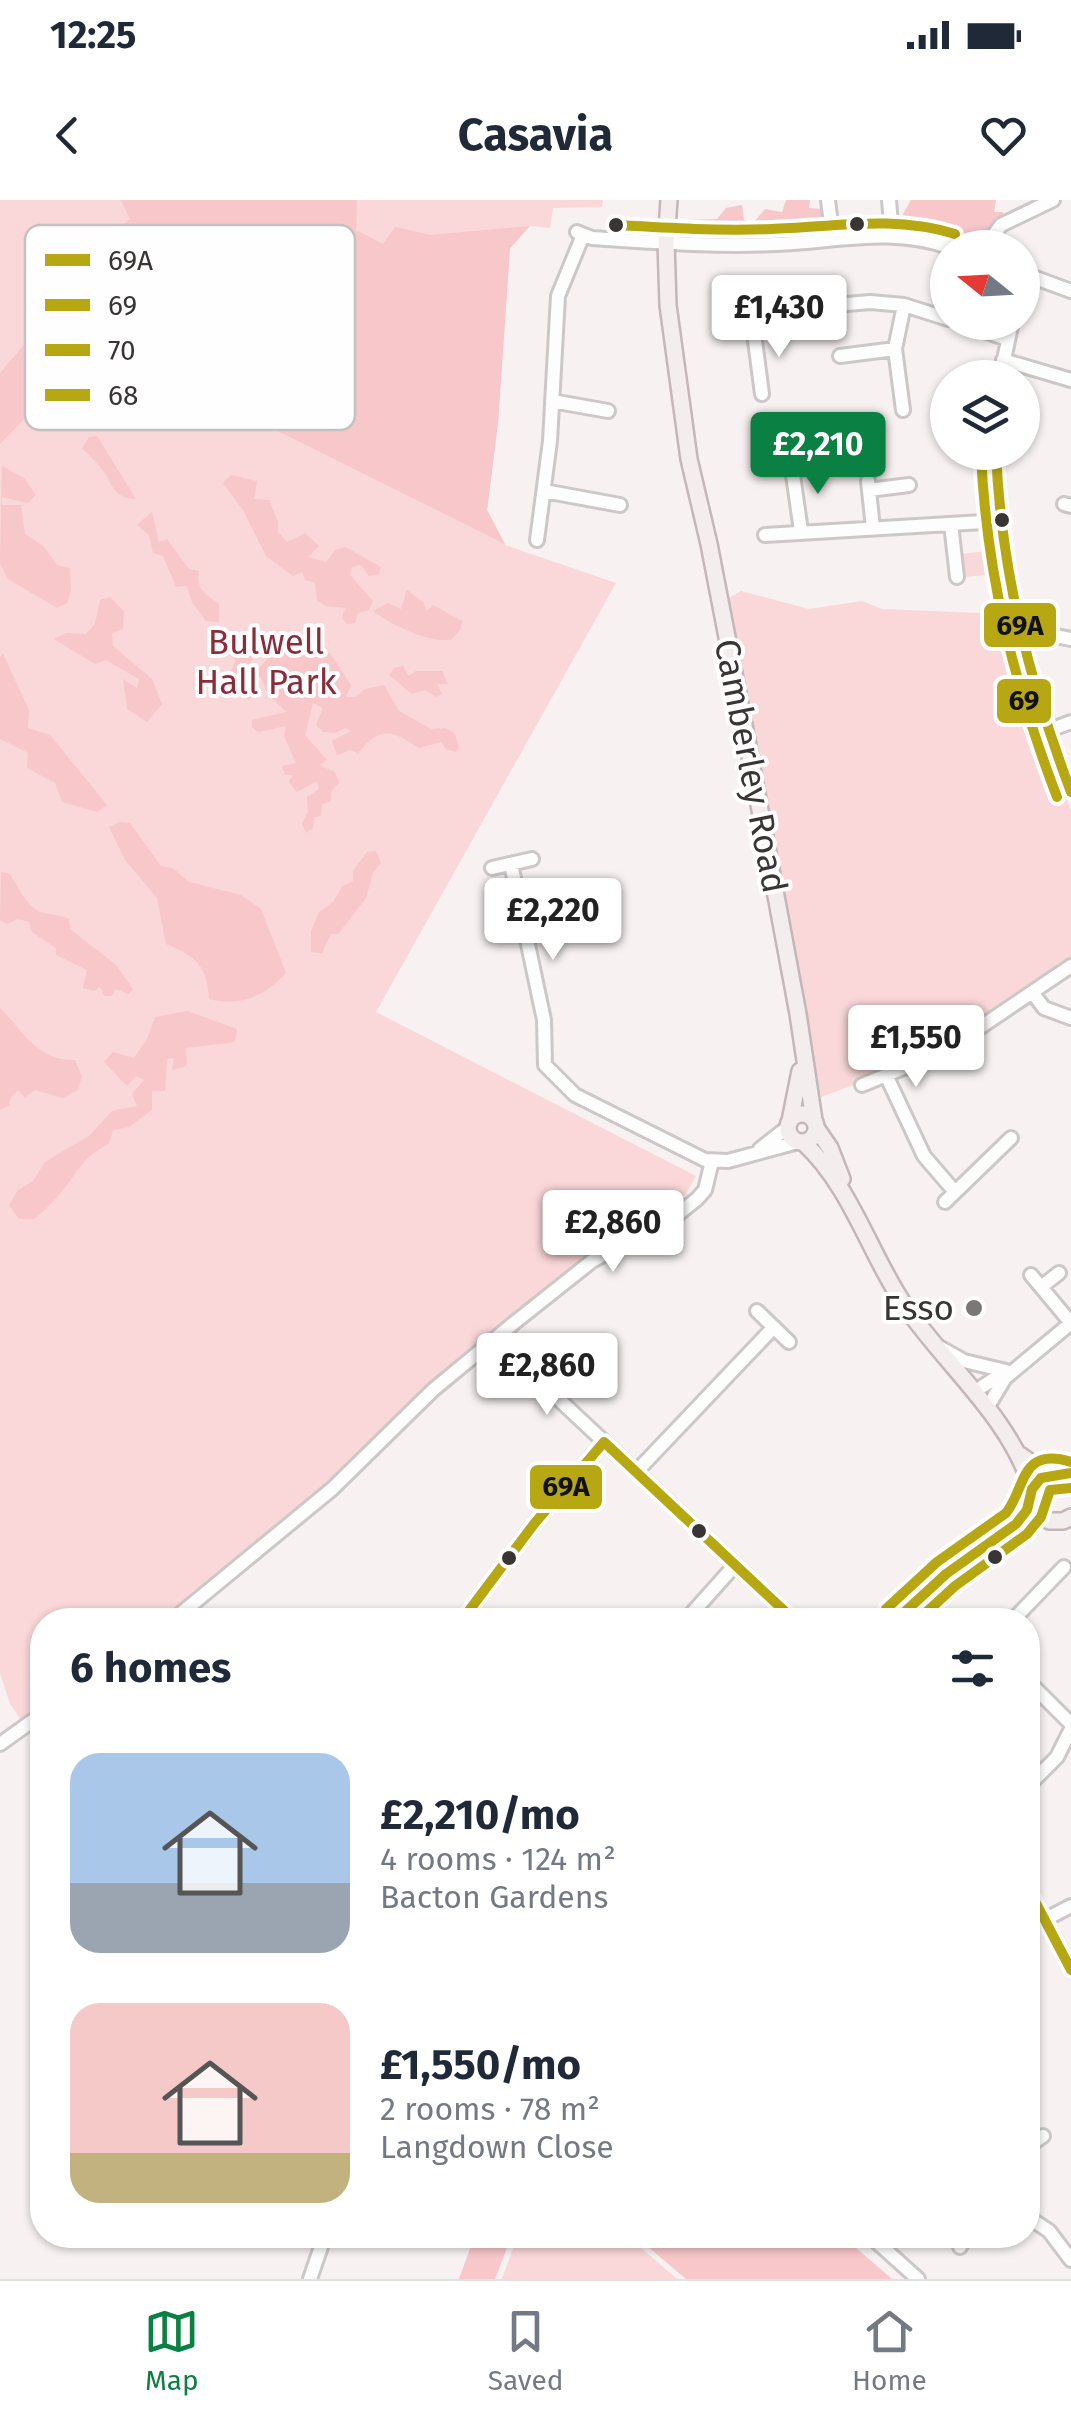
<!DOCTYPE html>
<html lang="en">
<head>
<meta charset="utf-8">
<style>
	body { margin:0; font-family:"Fira Sans",sans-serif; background:#f2f2f3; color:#1f2937; height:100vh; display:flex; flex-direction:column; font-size:38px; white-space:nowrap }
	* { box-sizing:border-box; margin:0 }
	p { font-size:32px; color:#747a83 }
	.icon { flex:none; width:55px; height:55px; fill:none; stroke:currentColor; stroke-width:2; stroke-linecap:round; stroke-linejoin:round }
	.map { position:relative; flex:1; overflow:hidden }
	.details { position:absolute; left:30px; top:1408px; width:1010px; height:640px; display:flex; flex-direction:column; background:#fff; border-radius:40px; box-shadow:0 2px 8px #0004 }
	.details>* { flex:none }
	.needle { width:65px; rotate:288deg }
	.tools { position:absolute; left:930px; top:30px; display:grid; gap:20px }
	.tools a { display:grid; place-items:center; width:110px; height:110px; border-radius:50%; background:#fff; box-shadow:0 2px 8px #0004; font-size:50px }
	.price { position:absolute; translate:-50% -85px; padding:0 22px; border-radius:10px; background:#fff; color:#222; font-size:32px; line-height:65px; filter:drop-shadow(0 2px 5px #0008) }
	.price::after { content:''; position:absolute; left:50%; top:60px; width:30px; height:22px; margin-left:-15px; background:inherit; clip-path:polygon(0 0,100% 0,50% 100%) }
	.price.on { background:#0b8043; color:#fff }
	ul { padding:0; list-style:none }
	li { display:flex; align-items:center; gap:30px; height:250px; padding:0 40px }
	li span { display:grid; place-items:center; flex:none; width:280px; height:200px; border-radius:30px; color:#555 }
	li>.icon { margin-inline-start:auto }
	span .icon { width:120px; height:120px; fill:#fffc; stroke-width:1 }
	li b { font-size:42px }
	h2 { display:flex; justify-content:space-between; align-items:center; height:120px; padding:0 40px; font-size:42px }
	.status { display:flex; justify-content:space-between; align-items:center; height:70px; padding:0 50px; background:#fff; direction:ltr }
	.status svg { height:28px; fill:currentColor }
	header { display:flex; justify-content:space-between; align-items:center; height:130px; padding:0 40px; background:#fff; font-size:45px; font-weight:700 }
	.tabs { display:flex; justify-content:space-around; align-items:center; height:140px; border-top:2px solid #e0e1e3; background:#fff; font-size:28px; color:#747a83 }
	.tabs a { display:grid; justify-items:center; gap:5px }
	.tabs .on { color:#0b8043 }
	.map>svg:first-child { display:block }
	.green { fill:#fad7d8 }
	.forest { fill:#f7c7ca }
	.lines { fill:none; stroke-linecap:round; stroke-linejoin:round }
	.minor-casing { stroke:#cdc8c8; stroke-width:18 }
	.major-casing { stroke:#c5b6b7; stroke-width:20 }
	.minor { stroke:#fefdfd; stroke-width:12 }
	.major { stroke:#f4edee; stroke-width:15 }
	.bus-1-casing { stroke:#fefefe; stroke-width:18 }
	.bus-2-casing { stroke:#fefefe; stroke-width:18 }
	.bus-3-casing { stroke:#fefefe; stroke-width:18 }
	.bus-4-casing { stroke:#fefefe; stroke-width:18 }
	.bus-1 { stroke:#b6a713; stroke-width:10 }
	.bus-2 { stroke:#b6a713; stroke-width:10 }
	.bus-3 { stroke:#b6a713; stroke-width:10 }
	.bus-4 { stroke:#b6a713; stroke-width:10 }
	.bus-dot { fill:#393535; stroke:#fefefe; stroke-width:4 }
	.poi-dot { fill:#7c7777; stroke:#fefefe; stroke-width:4 }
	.labels { text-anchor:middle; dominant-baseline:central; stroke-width:8; stroke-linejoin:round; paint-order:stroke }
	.park-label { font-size:35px; fill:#8b2c3b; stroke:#fefefe }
	.street-label { font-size:35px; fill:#393535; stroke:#fefefe }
	.poi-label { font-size:35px; fill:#393535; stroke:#fefefe; text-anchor:end }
	.key { fill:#fefefe; stroke:#c3c2c2; stroke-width:2.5 }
	.key-label { font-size:28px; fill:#393535 }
	.line-badge { stroke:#fefefe; stroke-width:4 }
	.pale-badge-label { font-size:28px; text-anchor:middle; font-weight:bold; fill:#111 }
</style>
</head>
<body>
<div class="status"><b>12:25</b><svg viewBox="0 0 49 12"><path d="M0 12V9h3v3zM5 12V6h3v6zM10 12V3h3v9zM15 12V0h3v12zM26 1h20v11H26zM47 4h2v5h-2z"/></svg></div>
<header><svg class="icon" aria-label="back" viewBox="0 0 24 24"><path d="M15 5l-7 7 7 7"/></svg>Casavia<svg class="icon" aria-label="heart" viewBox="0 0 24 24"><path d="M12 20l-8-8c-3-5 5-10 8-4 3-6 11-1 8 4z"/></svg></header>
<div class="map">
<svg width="1071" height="2079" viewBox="0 0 1071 2079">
	<rect width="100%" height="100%" fill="#f7f1f1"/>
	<path class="green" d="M0 0H603L602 7 553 8 550 28 530 26 510 48 498 222 487 310 505 345 616 383 376 812 696 976 686 994 610 1036 421 1193 351 1264 162 1420H42V1509L23 1523 10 1504 0 1473Z
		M986 330C1004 344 1000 381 1002 402L989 403 987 375 963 377 961 354 987 351Z
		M741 391 809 409 862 401 882 409 1005 414 1024 490 1071 610V761L944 845 886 873 821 897 729 398Z
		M518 2035H626L677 2079H502Z"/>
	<path class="forest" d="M121 0H357L356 30 383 44 395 27 431 35 530 26 510 48 498 222 487 310 505 344 139 162 84 177 59 208H35L0 244V173L55 108 102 40 130 19Z
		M786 0H810L809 8 822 9V24L818 36 725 38 693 32 690 20 717 19 726 8 742 5 744 20 754 22 765 9 782 12Z
		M911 0H996L994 12H1003L1005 21 993 29 959 34 933 26 902 29V16Z
		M97 236 136 299C112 299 113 282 100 267 95 260 88 254 82 248L89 237Z
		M2 266 24 278 36 295 28 303 2 297V305H21L25 334 43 346 57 365 70 368 71 390 67 403 57 408 8 379 0 363Z
		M231 275 257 281 254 299 269 300 278 322V332L287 342 305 333 319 346 308 357 326 362 335 350 345 347 381 367 379 374 369 376 361 365 352 367 350 375 373 401 369 410 358 413 355 423 347 424 342 418 345 408 326 406 317 400 315 383 305 380 302 372 293 376 266 356 243 310 223 283Z
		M152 312 159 342 167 339 189 369 199 371C195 388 205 394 219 404V422L206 421 192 402 187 386 176 387 163 356 153 353 149 335 137 325Z
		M407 390 423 402 427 411 433 405 462 421 460 430 451 440C426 442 392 425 373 411L388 403 401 409Z
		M110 397 124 411 123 429 112 433 113 446 152 479 162 504 147 522 127 509 123 479 137 488 139 479 106 460 95 464 54 439 67 433 86 434 95 424 100 400Z
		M229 433 234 447 246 437 252 441 248 450 253 456 250 466 260 467C273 455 279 439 297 443L299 451 308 455 330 453 351 485 346 497H355L365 489 384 485 399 511 431 529 446 528 455 534 459 548 456 552 446 549 441 542 419 548C390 529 381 526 358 553L350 550 337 555 332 541 351 531 345 528 335 533 323 532 316 525 323 508 313 503 305 535 327 560 319 565 335 572 339 582 331 592V601L322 604 321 616 314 617 313 628 306 633 302 623 308 612 307 597 319 589 317 581 297 592 289 582 293 575H285L282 566 296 563 284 536 286 526 258 532 252 527V520L286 512 266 491 261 477 258 478 256 493 248 500C240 491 238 482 229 475L236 460 225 453 223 444 214 446 211 440 215 434Z
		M3 454 29 510 28 528 50 535 107 605 97 612 62 602 55 583 27 568 28 553 0 539V458Z
		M403 466 409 476 416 471H442L448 484H437L442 494 436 497 425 490 412 494 389 475 394 468Z
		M119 622 130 623 161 666 174 669 189 682 241 695 261 709 286 773C264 796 242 807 209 799 208 766 195 756 166 744L157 698 125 660 109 627Z
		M376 651 381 663 373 672 366 698 338 734H331L322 753 311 752V731L319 712 333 702 342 687 353 681V671L367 652Z
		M1 672 10 674C19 688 27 709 44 713 53 715 60 715 69 719L70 729 116 765 133 789 128 794 115 789 112 796H105L100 787 94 791 83 788 87 770 56 755V748L32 732 29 722 18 719 7 724 0 720Z
		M0 808C24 832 37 861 75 860L82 877 77 890 63 898 35 890 25 897 18 890 11 897 9 905 0 910Z
		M187 811 237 829 235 842 186 848 187 866 172 870 174 858 167 859 165 891H152V910L129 927 113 930 109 944C80 957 78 974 58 996 51 1004 42 1012 34 1019H19L9 1005 18 990 33 981 45 962 90 935 112 911 137 906 132 894 144 880 136 876 127 886 104 862 113 852 134 858 147 839 155 817Z
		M475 2035H512L495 2079H459Z
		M634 2035H841L892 2079H686Z"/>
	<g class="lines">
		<g class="minor-casing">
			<path id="minor" d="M828 0 833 39
				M889 0 892 35
				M577 32 592 38C653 42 715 47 776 44 836 42 892 26 951 48
				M984 48 1001 25 1053 0
				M1022 73 1071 91
				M959 122 1007 139
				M840 156 895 149
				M1003 160 1071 180
				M1000 178 1012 122
				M762 194 754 133 756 123 767 111 870 102 904 105 948 119
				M552 201 608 211
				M903 210 895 149 904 105
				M996 252C997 371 1027 482 1071 592
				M792 268 801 331
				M868 281 873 328
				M869 290 909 285
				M544 291 620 305
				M1064 304 1071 306
				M951 324 957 377
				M765 335 1000 321
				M537 340 550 241 558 96 583 35
				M1019 437 1040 433 1071 439
				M1047 531 1071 522
				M511 664 544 820 545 865 575 895 705 960 728 961 798 942
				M492 668 532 659
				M1032 792 1044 808 1071 818
				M886 875 924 956 955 992
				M862 885 945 851 1071 766
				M760 949 788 927
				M945 1002 1011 938
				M1031 1075 1071 1123
				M1041 1087 1059 1073
				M757 1111 789 1142
				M941 1148 964 1161 1006 1171
				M519 1162 794 1420
				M974 1192 1006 1171
				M987 1208 1005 1178 1071 1123
				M636 1272 774 1127
				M173 1420 332 1289 433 1190 514 1123 592 1061 677 1015 697 999 705 990 712 961
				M462 1420 534 1324 604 1242
				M686 1420 735 1365
				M896 1420 946 1374 1016 1324 1031 1301
				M1013 1420 1064 1367
				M1028 1481 1071 1524
				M0 1544 42 1514
				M1028 1586 1057 1557 1071 1529
				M1028 1688 1071 1770
				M1044 1720 1071 1706
				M1028 1946 1043 1936
				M1028 2017 1049 2031 1071 2060
				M869 2035 918 2079
				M960 2047 966 2035
				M310 2079 325 2035"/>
		</g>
		<g class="major-casing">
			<path id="major" d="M669 0 666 42 668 105 689 259 709 344 749 551 798 814 814 920
				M788 928a14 14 0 1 1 28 0a14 14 0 1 1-28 0Z
				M790 921 800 871
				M817 929 830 948 842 979
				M804 943C852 988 869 1053 905 1106 947 1167 1010 1217 1032 1289
				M1020 1255 1040 1269 1071 1278
				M1055 1273C1037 1276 1028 1290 1033 1308L1049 1321H1063L1071 1317"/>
		</g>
		<use href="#minor" class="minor"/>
		<use href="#major" class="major"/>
		<g class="bus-1-casing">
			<path id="bus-1" d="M996 252C1001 371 1029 481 1071 592
				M462 1420 534 1324 604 1242 794 1420
				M896 1420 946 1374 1016 1324 1027 1310 1032 1289 1041 1278 1071 1273
				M1028 1688 1071 1770"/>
		</g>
		<g class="bus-2-casing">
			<path id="bus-2" d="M981 253C986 373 1014 485 1057 597
				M918 1420 955 1386 1027 1334 1041 1317 1050 1290 1071 1288"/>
		</g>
		<g class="bus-3-casing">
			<path id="bus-3" d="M616 25C668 28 719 31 771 29 834 27 893 15 955 34"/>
		</g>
		<g class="bus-4-casing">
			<path id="bus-4" d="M886 1409 937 1362 1006 1313C1026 1288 1020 1246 1071 1262"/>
		</g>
		<use href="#bus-1" class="bus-1"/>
		<use href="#bus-2" class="bus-2"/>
		<use href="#bus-3" class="bus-3"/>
		<use href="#bus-4" class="bus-4"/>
	</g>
	<g class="bus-dot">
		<circle cx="857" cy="24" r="9"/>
		<circle cx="616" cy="25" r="9"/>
		<circle cx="1002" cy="320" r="9"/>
		<circle cx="699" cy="1331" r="9"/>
		<circle cx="995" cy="1357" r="9"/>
		<circle cx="509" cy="1358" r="9"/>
	</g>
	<circle class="poi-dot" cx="974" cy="1108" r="10"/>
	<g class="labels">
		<g class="park-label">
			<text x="266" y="442">Bulwell<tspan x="266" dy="40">Hall Park</tspan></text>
		</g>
		<g class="street-label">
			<text transform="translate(751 566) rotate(79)">Camberley Road</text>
		</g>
		<g class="poi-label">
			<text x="954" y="1108">Esso</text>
		</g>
	</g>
	<rect x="25" y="25" width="330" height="205" rx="15" class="key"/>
	<rect x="45" y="54" width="45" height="12" fill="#b6a713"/>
	<rect x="45" y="99" width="45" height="12" fill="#b6a713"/>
	<rect x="45" y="144" width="45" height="12" fill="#b6a713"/>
	<rect x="45" y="189" width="45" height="12" fill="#b6a713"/>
	<g class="key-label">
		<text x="108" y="70">69A</text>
		<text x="108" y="115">69</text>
		<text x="108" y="160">70</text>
		<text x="108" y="205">68</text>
	</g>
	<g class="line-badge">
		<rect x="982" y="401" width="76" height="48" rx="10" fill="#b6a713"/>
		<rect x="995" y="477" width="58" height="48" rx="10" fill="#b6a713"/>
		<rect x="528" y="1263" width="76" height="48" rx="10" fill="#b6a713"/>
	</g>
	<g class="pale-badge-label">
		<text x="1020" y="435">69A</text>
		<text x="1024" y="510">69</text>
		<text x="566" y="1296">69A</text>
	</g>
</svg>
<div class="tools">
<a><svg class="needle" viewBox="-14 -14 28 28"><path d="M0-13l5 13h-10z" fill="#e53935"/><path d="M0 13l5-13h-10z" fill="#747a83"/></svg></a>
<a><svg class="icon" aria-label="layers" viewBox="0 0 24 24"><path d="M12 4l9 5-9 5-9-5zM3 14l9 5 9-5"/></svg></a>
</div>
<b class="price" style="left:779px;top:160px">£1,430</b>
<b class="price on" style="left:818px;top:297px">£2,210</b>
<b class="price" style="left:553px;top:763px">£2,220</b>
<b class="price" style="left:916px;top:890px">£1,550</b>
<b class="price" style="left:613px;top:1075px">£2,860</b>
<b class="price" style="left:547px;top:1218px">£2,860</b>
<section class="details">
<h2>6 homes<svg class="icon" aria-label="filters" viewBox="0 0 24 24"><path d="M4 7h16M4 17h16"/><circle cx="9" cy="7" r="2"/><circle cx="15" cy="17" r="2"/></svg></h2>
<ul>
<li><span style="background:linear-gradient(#a9c7e8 65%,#9aa5b1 0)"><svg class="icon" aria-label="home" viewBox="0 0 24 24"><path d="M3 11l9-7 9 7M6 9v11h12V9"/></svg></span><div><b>£2,210/mo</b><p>4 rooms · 124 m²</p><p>Bacton Gardens</p></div></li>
<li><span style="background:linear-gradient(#f6c9c9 75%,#c2b280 0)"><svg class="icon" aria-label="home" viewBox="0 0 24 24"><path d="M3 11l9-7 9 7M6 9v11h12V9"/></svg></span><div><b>£1,550/mo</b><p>2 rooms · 78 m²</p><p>Langdown Close</p></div></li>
</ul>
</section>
</div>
<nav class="tabs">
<a class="on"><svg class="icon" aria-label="map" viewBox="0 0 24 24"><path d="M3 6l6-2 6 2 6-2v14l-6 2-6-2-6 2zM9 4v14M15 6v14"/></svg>Map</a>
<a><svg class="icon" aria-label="saved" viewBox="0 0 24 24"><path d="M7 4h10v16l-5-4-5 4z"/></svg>Saved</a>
<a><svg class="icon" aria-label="home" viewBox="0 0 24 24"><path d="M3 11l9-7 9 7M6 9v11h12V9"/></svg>Home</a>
</nav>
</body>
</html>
